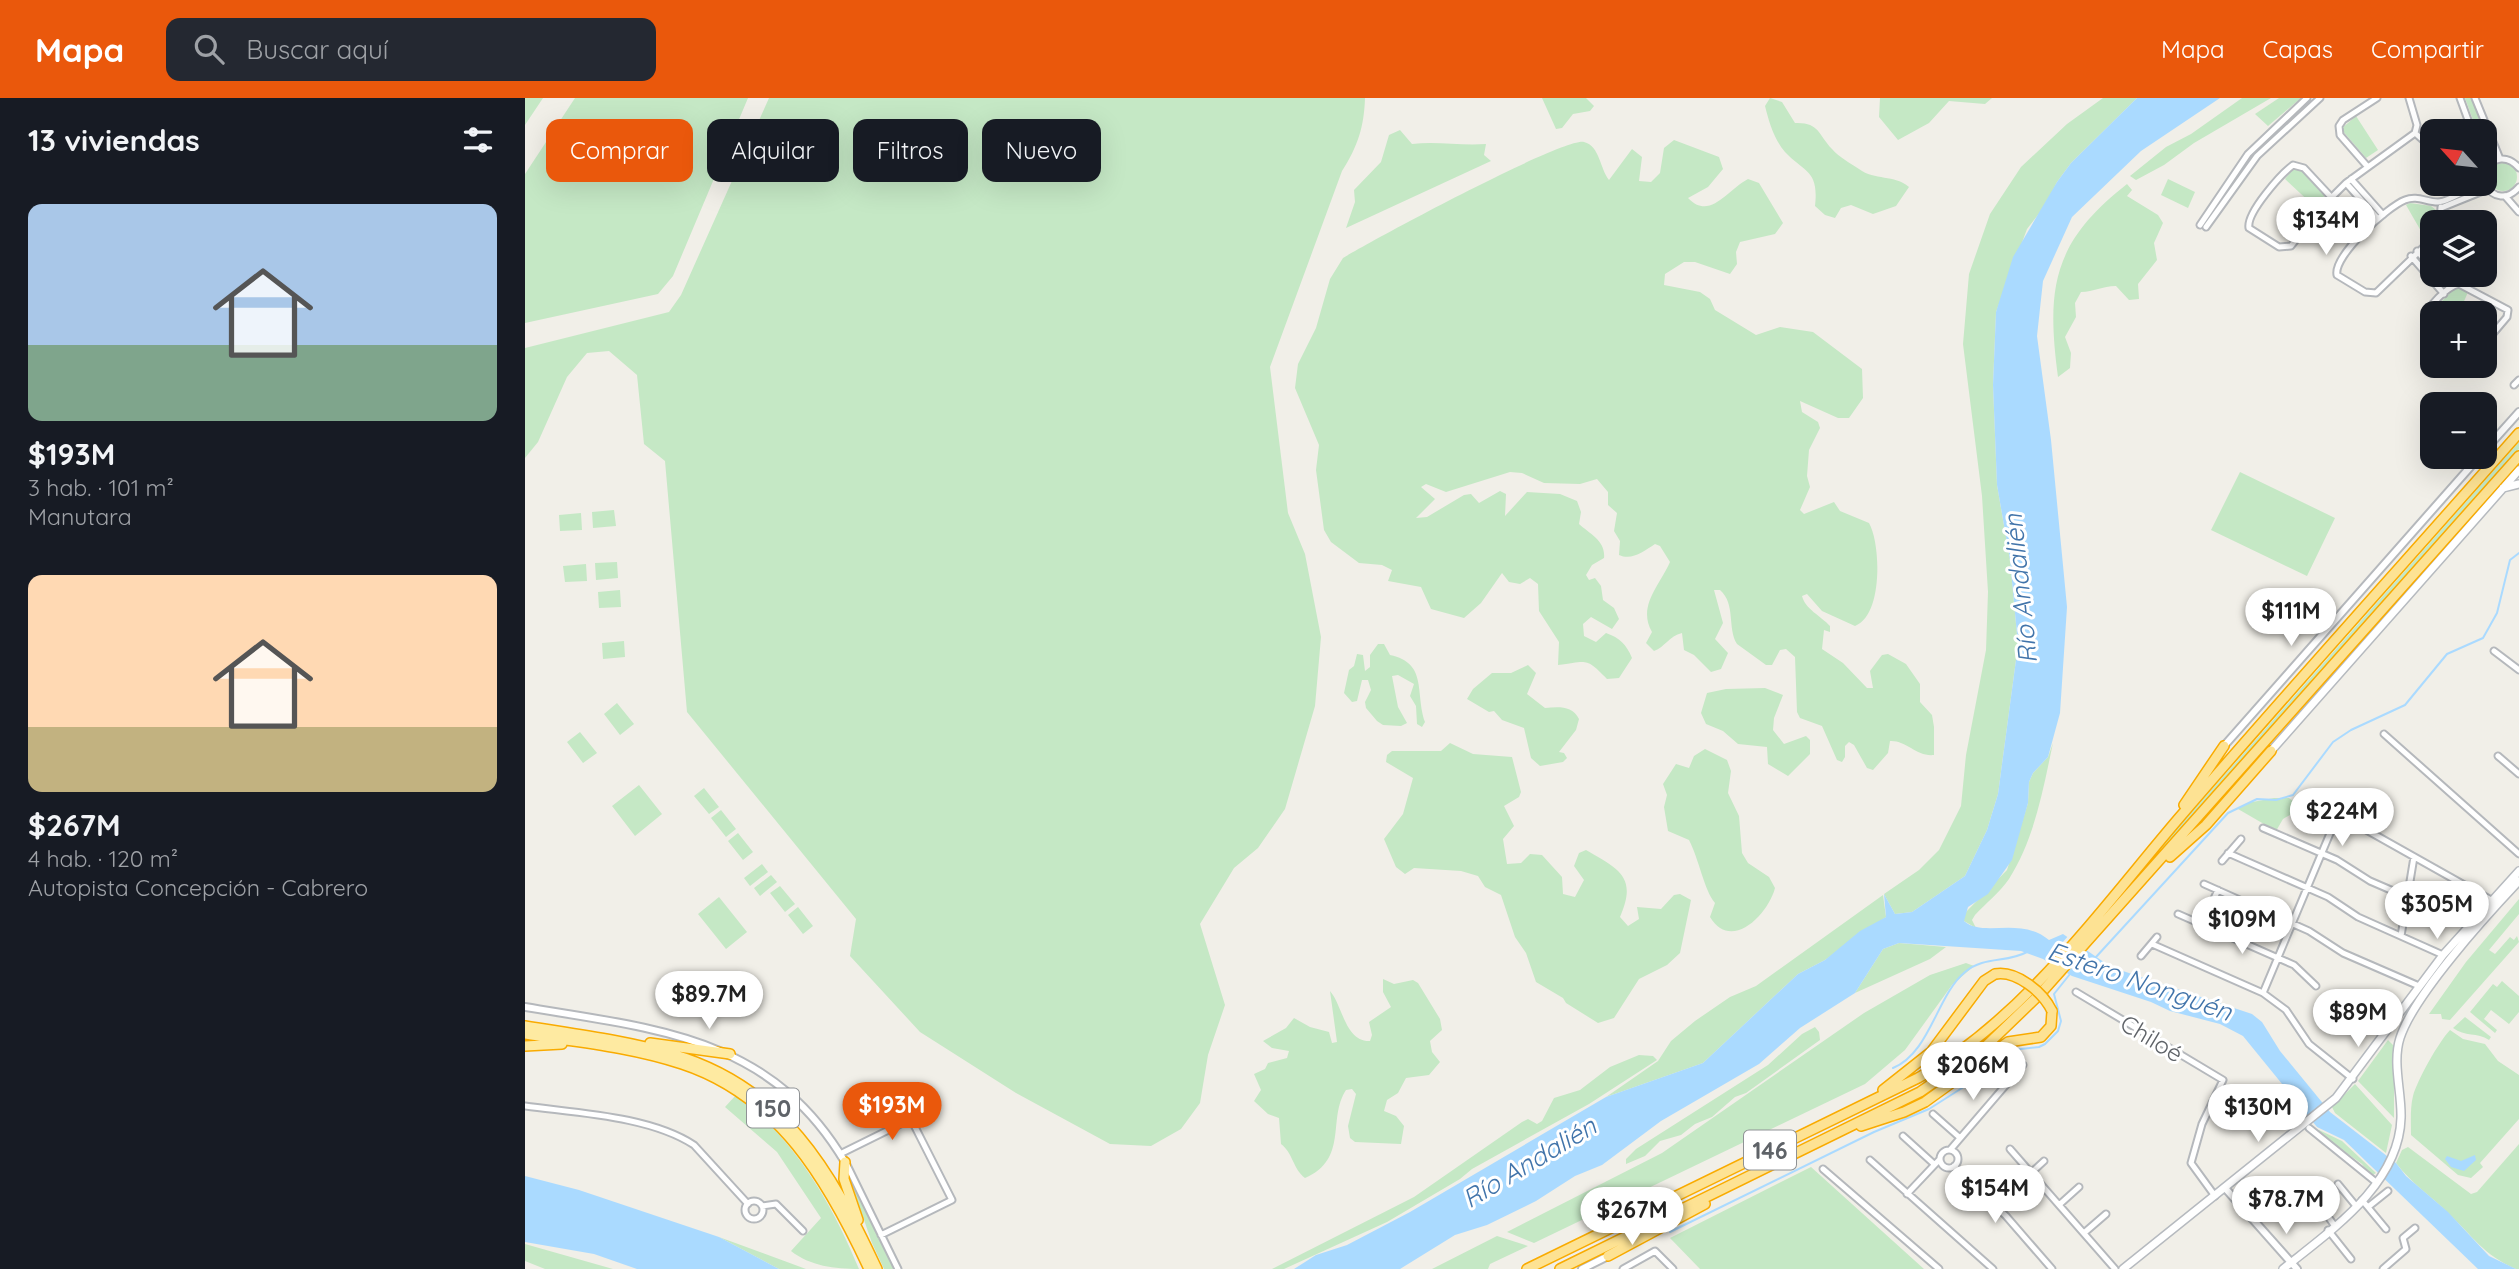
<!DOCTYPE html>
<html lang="es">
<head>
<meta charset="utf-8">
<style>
	body { margin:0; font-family:Quicksand,sans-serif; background:#242831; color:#f1f3f6; height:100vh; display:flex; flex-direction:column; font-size:26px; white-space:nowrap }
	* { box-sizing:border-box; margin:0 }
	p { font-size:23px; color:#9ea1a6 }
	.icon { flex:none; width:38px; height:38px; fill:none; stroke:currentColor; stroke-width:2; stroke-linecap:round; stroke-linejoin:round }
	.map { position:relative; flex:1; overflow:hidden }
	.details { display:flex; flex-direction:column; background:#171b24; width:525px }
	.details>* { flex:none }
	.banner { position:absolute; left:21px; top:21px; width:665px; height:63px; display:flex; gap:14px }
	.needle { width:46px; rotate:297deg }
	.fabs { position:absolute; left:1895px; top:21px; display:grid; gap:14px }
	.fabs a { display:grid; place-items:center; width:77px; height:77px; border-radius:14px; background:#171b24; box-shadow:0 7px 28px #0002; font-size:35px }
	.price { position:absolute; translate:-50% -60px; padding:0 16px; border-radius:24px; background:#fff; color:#222; font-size:23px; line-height:46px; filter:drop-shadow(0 2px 4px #0008) }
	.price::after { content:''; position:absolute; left:50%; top:42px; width:21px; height:16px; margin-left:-10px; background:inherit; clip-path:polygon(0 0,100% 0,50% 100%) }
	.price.current { background:#ea580c; color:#fff }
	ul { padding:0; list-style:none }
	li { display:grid; align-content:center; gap:14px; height:371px; padding:0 28px }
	li span { display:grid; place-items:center; height:217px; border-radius:14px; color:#555 }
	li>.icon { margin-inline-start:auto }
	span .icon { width:126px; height:126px; fill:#fffc; stroke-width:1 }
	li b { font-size:30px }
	h2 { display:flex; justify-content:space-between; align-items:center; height:84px; padding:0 28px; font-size:30px }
	.chip { padding:0 24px; border-radius:14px; background:#171b24; box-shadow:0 7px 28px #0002; font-size:24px; line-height:63px }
	.chip.current { background:#ea580c; color:#fff }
	header { display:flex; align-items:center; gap:42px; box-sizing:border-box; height:98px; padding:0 35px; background:#ea580c; color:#fff }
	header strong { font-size:33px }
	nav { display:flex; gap:38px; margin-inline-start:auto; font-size:24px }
	.search { width:490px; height:63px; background:#242831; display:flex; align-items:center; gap:18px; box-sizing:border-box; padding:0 24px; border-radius:14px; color:#9ea1a6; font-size:26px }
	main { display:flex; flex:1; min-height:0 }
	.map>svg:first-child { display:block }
	.green { fill:#c5e8c5 }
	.water { fill:#aadaff }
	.pier { fill:#f1efe8 }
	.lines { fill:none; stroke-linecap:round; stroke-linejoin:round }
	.stream { stroke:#aadaff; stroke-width:2 }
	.minor-casing { stroke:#b5b8bc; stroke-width:9 }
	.tertiary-casing { stroke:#b5b8bc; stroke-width:10 }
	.secondary-casing { stroke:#b6babf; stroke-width:10 }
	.trunk-casing { stroke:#f9ab00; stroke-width:12 }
	.motorway-casing { stroke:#f9ab00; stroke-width:12 }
	.minor { stroke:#fff; stroke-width:5 }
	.tertiary { stroke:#fff; stroke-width:6 }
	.secondary { stroke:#fff; stroke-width:7 }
	.trunk { stroke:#feeaa1; stroke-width:9 }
	.motorway { stroke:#fde293; stroke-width:9 }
	.motorway-bridge-casing { stroke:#f9ab00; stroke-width:12; stroke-linecap:butt }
	.motorway-bridge { stroke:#fde293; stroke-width:9 }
	.labels { text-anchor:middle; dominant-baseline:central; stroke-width:6; stroke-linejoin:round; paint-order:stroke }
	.shield { fill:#fff; stroke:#8f9295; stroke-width:2 }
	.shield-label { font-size:23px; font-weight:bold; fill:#5f6368 }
	.street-label { font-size:24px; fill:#5f6368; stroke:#fff }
	.water-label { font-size:26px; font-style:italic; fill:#4174aa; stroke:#fff }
</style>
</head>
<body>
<header>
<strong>Mapa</strong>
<div class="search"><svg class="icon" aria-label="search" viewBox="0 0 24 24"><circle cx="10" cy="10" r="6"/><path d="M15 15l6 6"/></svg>Buscar aquí</div>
<nav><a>Mapa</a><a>Capas</a><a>Compartir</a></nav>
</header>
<main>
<section class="details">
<h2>13 viviendas<svg class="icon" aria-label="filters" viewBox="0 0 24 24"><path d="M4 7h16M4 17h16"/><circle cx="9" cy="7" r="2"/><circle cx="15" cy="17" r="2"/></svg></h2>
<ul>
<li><span style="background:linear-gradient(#a9c7e8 65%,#7fa58c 0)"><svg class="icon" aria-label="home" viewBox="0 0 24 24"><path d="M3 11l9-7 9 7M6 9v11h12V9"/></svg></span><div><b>$193M</b><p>3 hab. · 101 m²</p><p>Manutara</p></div></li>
<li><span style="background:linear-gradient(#ffd9b3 70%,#c2b280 0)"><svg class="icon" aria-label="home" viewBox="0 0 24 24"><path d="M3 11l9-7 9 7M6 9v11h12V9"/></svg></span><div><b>$267M</b><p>4 hab. · 120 m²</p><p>Autopista Concepción - Cabrero</p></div></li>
</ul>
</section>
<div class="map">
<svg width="1994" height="1171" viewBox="0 0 1994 1171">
	<rect width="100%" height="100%" fill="#f1efe8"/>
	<path class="green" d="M0 0H18L0 27Z
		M50 0H223L148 178 133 196 0 225V76Z
		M244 0H840C839 29 833 48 817 73L745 269 763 415 780 456 796 539 790 608 760 711 733 750 709 770 675 826 700 907 683 957 675 1005 656 1031 626 1048 585 1046 491 995 395 934 325 858 331 821 162 614 140 363 119 346 112 277 84 253 62 255 42 279 13 344 0 360V250L144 214 156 197Z
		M1017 0H1061L1069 8 1065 13 1048 16 1037 30 1031 31Z
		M1245 0 1257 4 1270 25C1294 24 1293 36 1307 51 1314 59 1325 65 1334 71 1350 83 1369 76 1384 89L1371 108 1348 116 1326 107 1316 110 1310 120 1300 117 1290 108C1294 72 1280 75 1260 54 1249 41 1244 24 1240 8Z
		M1355 0H1467L1460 6 1424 3 1404 25 1373 42 1354 19Z
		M1578 0H1612L1546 65 1532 84 1520 108 1502 131 1471 214 1468 287 1472 387 1485 462 1493 547 1473 696 1462 732 1440 778 1387 814 1370 816 1359 796 1394 772 1414 752 1436 708 1441 657 1461 552 1463 494 1457 398 1438 246 1444 176 1465 116 1496 69 1542 26Z
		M1717 0H1746L1669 45 1639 67 1611 82 1605 78 1641 49 1666 36Z
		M1754 0H1776L1743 28 1730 16Z
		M1940 0H1947L1959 33H1952Z
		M1831 18 1853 52 1841 60 1816 31Z
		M875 32 887 46C912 43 936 48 961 46L959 57 966 63 821 130 830 104 829 92 856 64 864 37Z
		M1149 42 1194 59 1198 71 1183 89 1163 100C1185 123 1202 92 1223 81L1234 85 1258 125 1250 136 1215 144 1211 154 1212 166 1205 176 1170 164H1159L1140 176 1139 187 1175 194 1185 201 1190 212 1231 237 1255 229 1288 234 1337 271 1338 300 1324 320H1313L1275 303 1277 314 1293 324 1295 330 1284 352 1282 378 1285 389 1275 412 1279 416 1309 404 1315 413 1344 425C1356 446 1358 518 1330 528L1297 513 1282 496 1277 498C1280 511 1296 518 1305 528V534L1299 532 1297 551 1318 565 1342 590H1348L1345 573 1357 557 1363 556 1381 566 1395 586V604L1407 617 1409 629V657C1392 659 1381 642 1365 643L1363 655 1348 672 1342 670 1329 647 1324 644 1320 648V659L1317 664 1312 662 1297 628 1275 620 1272 614 1270 559 1261 551 1255 552 1247 567H1241L1212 546C1202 530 1211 506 1195 492H1189L1198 525 1190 541 1203 555 1196 571 1186 574 1169 557 1159 552 1157 535C1144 538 1140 549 1129 553L1121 545 1127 534C1112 508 1135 487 1145 464L1135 448 1130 446C1119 453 1107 463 1094 457L1095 443 1089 433 1092 415 1083 407V394L1072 381 1055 386 1019 385 997 375 985 374 921 394 901 386 896 389 910 401 891 420 902 419 939 397 946 396 954 405 975 393 981 396 980 418 1002 394 1035 396 1052 403 1056 414 1054 426C1065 436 1081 443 1079 460L1067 467 1061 477 1064 482 1070 480 1076 488 1078 502 1089 510 1094 521 1087 531 1066 519 1058 526 1059 538 1071 544 1081 535C1095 540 1101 546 1107 560L1094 580 1082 581C1060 558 1062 564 1033 567L1034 544 1014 513 1013 486 1005 480 995 486 984 484 977 475 956 505 939 520 906 511 896 489 863 483 867 472 857 467 834 465 806 444 799 432 791 372 794 347 770 290 773 266 791 230 805 181 818 160C847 142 1039 39 1059 44 1075 48 1075 71 1084 82L1107 51 1117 59 1114 83 1126 84 1135 75 1139 50Z
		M1964 79a14 14 0 1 1 28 0a14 14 0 1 1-28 0Z
		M1769 70 1776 71 1801 96 1790 109 1760 81Z
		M1643 81 1670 94 1663 110 1636 97Z
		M1602 86 1607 92 1602 98 1633 117 1638 125 1629 145 1632 162 1613 186 1614 201 1604 202 1591 188C1577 188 1569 194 1556 194L1550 205 1551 219 1540 239 1546 255 1545 270 1533 279C1521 189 1528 144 1602 86Z
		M1885 105 1906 108 1911 112 1907 131 1900 140 1881 107Z
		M1935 190 1943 194 1934 215H1908L1907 225 1904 216 1928 192Z
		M1994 344V351L1581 817 1650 733Z
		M1715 374 1810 420 1782 478 1686 432Z
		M89 412 91 428 68 430 67 414Z
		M56 415 57 432 35 433 34 417Z
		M92 464 93 480 71 482 70 465Z
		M61 466 62 483 40 484 38 468Z
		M95 492 96 509 74 510 73 494Z
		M99 543 100 559 78 561 77 545Z
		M853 546H859L865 557C903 565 890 595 900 624L897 629 892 626 891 608 885 598 889 586 873 577 867 578 873 609 882 625 876 628 858 627 852 623 841 610 840 604 846 592 843 582H837L832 603 827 604 819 595 824 572 829 568 832 556 838 557 840 573 845 569V557Z
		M1003 567 1011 575 1002 596 1020 610C1033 609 1047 607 1054 621L1051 632 1034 654 1039 655 1042 660 1038 664 1015 668 1006 660 999 630 977 622 969 613 964 614 942 601 948 591 967 575H986Z
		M1240 590 1258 597 1249 620 1248 632 1259 646 1281 638 1285 642V656L1263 678 1243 666 1242 649 1213 646 1198 633 1181 626 1176 615 1182 595 1201 591Z
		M92 605 109 626 95 637 79 616Z
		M55 634 72 655 58 665 42 644Z
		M925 645 948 656 987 659 996 694 994 699 979 708 989 728 978 741 982 766 996 765 1005 756 1017 757 1037 779 1038 796 1050 799 1059 782 1049 768 1054 755 1061 752C1093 771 1113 778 1095 819L1103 828 1114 821 1112 809 1136 811 1149 797 1155 796 1166 802 1155 855 1142 867 1114 881 1089 920 1073 925 1041 905 1038 900 1011 884 1001 855 990 839 976 797 960 789 953 778 936 773 889 770 880 776 871 769 859 741 878 716 888 680 861 664 862 657 867 653H916Z
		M1528 645C1518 691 1510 740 1484 781 1475 794 1461 805 1450 817L1447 822 1451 830 1439 823V816L1482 772 1503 705 1504 684 1508 675 1523 659Z
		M1180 651 1202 662 1206 673 1203 695 1214 718 1217 755 1223 765 1244 779 1250 790C1243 817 1206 854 1185 819L1190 805C1179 792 1174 761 1164 742L1143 733 1139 709 1142 697 1138 686 1151 666 1164 670 1169 658Z
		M114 687 137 716 110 738 87 708Z
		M179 690 194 709 184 716 169 698Z
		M1749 700H1764L1777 710 1758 721 1751 733 1713 711 1722 705Z
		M196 712 211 731 201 739 186 720Z
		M213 735 228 754 218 762 203 743Z
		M237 766 243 774 225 788 219 780Z
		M246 777 252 784 235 798 229 790Z
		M255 788 270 806 260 814 245 795Z
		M1358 797 1361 819 1300 862 1273 876 1178 965 1081 999 1133 963 1146 943 1170 923 1205 899 1231 888Z
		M194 799 222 834 201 851 173 816Z
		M1994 801V816L1964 852 1970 856 1985 839 1989 842 1992 838 1994 844 1925 922 1917 921 1916 916H1904L1941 864Z
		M273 809 288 828 278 836 263 817Z
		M1374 845 1421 849 1405 861 1330 895 1358 851Z
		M1441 865 1449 868 1427 887 1380 952 1340 986 1009 1145 982 1134 1137 1055 1339 915 1405 877Z
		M858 881 869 886 888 882 893 885 915 921 917 932 905 943 907 954 915 964 904 977 881 980 873 995 862 1002 859 1013 871 1018 879 1028 876 1046 830 1044 825 1040 823 1028 831 996 827 991 821 992C802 1021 824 1061 780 1080 768 1071 768 1055 756 1046L754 1020 743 1016 729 1003 736 992 729 976 740 971 743 965 762 960 764 953 747 950 738 943 761 930 769 920 785 929 804 934 807 945 812 944 805 893C818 908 820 944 845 943L847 937 844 924 866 909 858 894Z
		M1977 883 1994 898V914L1984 926 1966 912 1959 921 1972 932 1970 935 1945 914 1968 886 1972 889Z
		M1809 898 1824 903 1813 932 1798 926Z
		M1940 919 1966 939 1964 942C1952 934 1940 939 1928 930Z
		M1290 929 1294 934 1295 942 1221 995 1210 999 1187 1019 1170 1026 1156 1037 1135 1043 1120 1058 1101 1066V1061L1111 1051 1243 967 1277 936Z
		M1925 932 1938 941 1960 946 1973 963 1994 977V1021L1955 1065 1958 1069 1946 1080 1933 1077 1886 1037C1886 1025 1885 1010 1888 998 1893 981 1913 945 1925 932Z
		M1863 942 1869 948V1020L1833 983Z
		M1114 957 1128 958 1132 962 1064 1006 947 1071 935 1081 862 1124 759 1171H747L889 1099 997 1024 1003 1021 1012 1026 1017 1023 1029 1000 1055 992 1085 969Z
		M1830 986 1867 1027 1861 1055 1810 1015 1807 1009Z
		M211 997C269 1040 307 1105 334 1171 310 1171 285 1168 266 1153L296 1120 252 1054 200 1009Z
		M1794 1032 1817 1043 1851 1075 1846 1078 1837 1066 1792 1034Z
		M1994 1046V1171H1991C1958 1157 1948 1138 1923 1115 1906 1098 1886 1085 1871 1065L1877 1052 1883 1049 1946 1096 1952 1094Z
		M1286 1069 1399 1171H1175L1145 1140Z
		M323 1076 327 1082 370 1171H359L347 1145Z
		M972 1138 1003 1148 965 1166 963 1171H907Z
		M194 1139 281 1171H254Z
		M0 1146 88 1171H20L0 1163Z"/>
	<path class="water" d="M1612 0H1695L1616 53 1547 119 1518 183 1512 238 1526 342 1542 509 1535 615 1523 659 1508 675 1504 684 1503 705 1487 762 1463 796 1443 809 1439 823C1458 840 1495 818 1524 842L1538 836 1586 869 1727 916 1737 924 1755 953 1805 1014 1871 1065 1881 1078 1923 1114 1964 1158 1991 1171H1953L1819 1042 1792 1029 1718 938 1695 926 1645 913 1626 904 1547 878 1518 861 1496 853 1374 845 1358 851 1330 895 1275 930 1234 966 1136 1023 1077 1067 1050 1078 1011 1103 962 1127 930 1137 875 1171H769L791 1157 822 1147 885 1114 1081 999 1178 965 1273 876 1300 862 1335 833 1361 819 1359 796 1370 816 1387 814 1440 778 1462 732 1473 696 1493 547 1485 462 1472 387 1468 287 1471 214 1488 159 1532 84 1546 65Z
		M1950 1057 1951 1062 1939 1073 1926 1069 1920 1061 1922 1058 1936 1063Z
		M0 1078 54 1092 194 1139 254 1171H112L69 1156 0 1144Z"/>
	<path class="pier" d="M1545 836 1564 850 1540 877 1519 865Z"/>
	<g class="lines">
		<path class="stream" d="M1571 859 1703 715 1732 701 1751 702 1768 697 1808 644 1826 632 1880 607 1922 556 1958 540 1972 515 1985 462 1994 455
			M1368 970C1405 955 1412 897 1440 874 1459 858 1482 865 1502 854
			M1145 1134 1349 1034 1404 1011 1445 985 1487 952 1514 949 1520 946 1533 933 1536 923 1529 896 1545 876"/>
		<g class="minor-casing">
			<path id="minor" d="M1935 0 1947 33
				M1950 0 1975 61
				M1890 35 1899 43 1907 58
				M1842 68 1815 37 1814 28 1818 22 1852 0
				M1960 73C1968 58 1983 57 1994 70
				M1826 81 1858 117
				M1821 85 1853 121
				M1960 86C1968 101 1983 102 1994 89
				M1980 98 1994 114
				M1806 99 1779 70 1768 67C1756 76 1721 115 1724 130L1754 149 1766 148 1796 110 1821 85 1890 35 1892 27 1884 0
				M1916 110 1963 91
				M1915 124 1916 109
				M1675 127 1723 56 1782 0
				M1681 129 1732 58 1795 0
				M1908 140 1851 195 1840 194 1812 177C1808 158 1862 109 1880 102 1892 97 1901 104 1913 104 1925 103 1942 91 1953 86
				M1892 153 1908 171
				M1886 158 1919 196
				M1913 177 1925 190
				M1908 227 1901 220C1902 208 1922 189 1934 186L1983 212 1982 219 1960 245
				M1989 287 1994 282
				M1969 553 1994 572
				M1859 636 1994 756
				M1973 658 1994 676
				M1788 707 1829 725 1966 802
				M1738 730 1812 762 1845 783 1882 799
				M1703 755 1803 799 1833 819 1918 857
				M1697 763 1716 741
				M1679 786 1784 833 1818 855 1894 888
				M1653 816 1769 867 1791 888
				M1677 826 1693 792
				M1876 838 1889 759
				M1627 846 1738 895 1761 912 1784 946 1828 981
				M1616 858 1632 839
				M1551 894 1698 982 1677 1026 1666 1065 1690 1098
				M1738 895 1819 702
				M0 1008C51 1015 125 1018 169 1047L223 1106
				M1408 1016 1434 1039
				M1784 1030 1852 1085
				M1378 1038 1409 1066
				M1485 1051 1590 1171
				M1425 1052 1498 967
				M1415 1061a9 9 0 1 1 18 0a9 9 0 1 1-18 0Z
				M315 1056 408 1010
				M1345 1062 1468 1171
				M322 1067 373 1171
				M1429 1068 1481 1118 1527 1171
				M1298 1071 1414 1171
				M1506 1075 1519 1063
				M1813 1086 1831 1108
				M1382 1096 1415 1061
				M1837 1102 1861 1131
				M1792 1103 1809 1127
				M220 1112a9 9 0 1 1 18 0a9 9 0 1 1-18 0Z
				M1534 1107 1554 1089
				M237 1108 251 1106 278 1133
				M1843 1109 1863 1093
				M1803 1132 1826 1161
				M1559 1135 1581 1116
				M356 1137 427 1102 386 1021
				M1098 1171 1130 1153 1148 1171
				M1858 1171 1881 1151 1878 1140 1890 1130"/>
		</g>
		<g class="tertiary-casing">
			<path id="tertiary" d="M1960 352 1994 314
				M1699 648 1954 359
				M0 909C131 931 245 938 320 1064
				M1700 1090 1772 1171
				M1057 1171 1083 1158"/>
		</g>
		<g class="secondary-casing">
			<path id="secondary" d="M1978 390 1994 386
				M1746 653 1994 372
				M1598 1171 1811 1000 1918 857 1994 773
				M1758 1171C1805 1133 1874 1087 1876 1020 1877 995 1867 965 1875 940 1889 897 1961 818 1994 783"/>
		</g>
		<g class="trunk-casing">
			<path id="trunk" d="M0 928C49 936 99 942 147 956 258 988 306 1072 352 1171
				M0 936C52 944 106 949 157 966 254 998 303 1083 344 1171
				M125 945 205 956
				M0 948 37 946
				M320 1064 319 1081 333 1122"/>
		</g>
		<g class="motorway-casing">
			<path id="motorway" d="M1659 707 1699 648
				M1645 759 1681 727 1746 653
				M1358 992 1406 954 1459 883 1470 876
				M1336 1028 1379 1014 1400 1004 1483 944 1516 939 1526 928 1527 913
				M1083 1158 1180 1106
				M1002 1171 1393 980C1497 923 1578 809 1654 720 1766 590 1881 463 1994 335
				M1035 1171 1395 994 1460 949 1516 895 1994 358"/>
		</g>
		<use href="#minor" class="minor"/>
		<use href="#tertiary" class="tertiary"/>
		<use href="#secondary" class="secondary"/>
		<use href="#trunk" class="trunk"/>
		<use href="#motorway" class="motorway"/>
		<g class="motorway-bridge-casing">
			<path id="motorway-bridge" d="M1470 876C1491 872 1518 894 1527 913"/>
		</g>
		<use href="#motorway-bridge" class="motorway-bridge"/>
	</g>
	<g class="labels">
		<g class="shield">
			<rect x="222" y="990.5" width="52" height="39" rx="5"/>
			<rect x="1219" y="1032.5" width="52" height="39" rx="5"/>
		</g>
		<g class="shield-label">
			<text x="248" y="1010">150</text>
			<text x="1245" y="1052">146</text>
		</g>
		<g class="street-label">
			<text transform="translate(1627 940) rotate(31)">Chiloé</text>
		</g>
		<g class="water-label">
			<text transform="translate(1495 491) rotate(-96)">Río Andalién</text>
			<text transform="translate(1615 883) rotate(19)">Estero Nonguén</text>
			<text transform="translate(1004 1064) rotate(-31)">Río Andalién</text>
		</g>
	</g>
</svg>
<div class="fabs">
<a><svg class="needle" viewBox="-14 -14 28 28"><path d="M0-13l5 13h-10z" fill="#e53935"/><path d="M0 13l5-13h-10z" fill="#9ea1a6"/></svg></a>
<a><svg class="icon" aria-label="layers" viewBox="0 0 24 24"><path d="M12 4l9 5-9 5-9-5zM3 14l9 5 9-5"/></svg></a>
<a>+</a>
<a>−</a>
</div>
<b class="price" style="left:1801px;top:159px">$134M</b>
<b class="price" style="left:1766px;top:550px">$111M</b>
<b class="price" style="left:1817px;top:750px">$224M</b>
<b class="price" style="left:1912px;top:843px">$305M</b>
<b class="price" style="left:1717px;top:858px">$109M</b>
<b class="price" style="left:184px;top:933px">$89.7M</b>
<b class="price" style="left:1833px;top:951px">$89M</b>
<b class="price" style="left:1448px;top:1004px">$206M</b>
<b class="price current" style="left:367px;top:1044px">$193M</b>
<b class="price" style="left:1733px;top:1046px">$130M</b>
<b class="price" style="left:1470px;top:1127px">$154M</b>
<b class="price" style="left:1761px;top:1138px">$78.7M</b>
<b class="price" style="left:1107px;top:1149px">$267M</b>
<div class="banner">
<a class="chip current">Comprar</a>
<a class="chip">Alquilar</a>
<a class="chip">Filtros</a>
<a class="chip">Nuevo</a>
</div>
</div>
</main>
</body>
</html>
